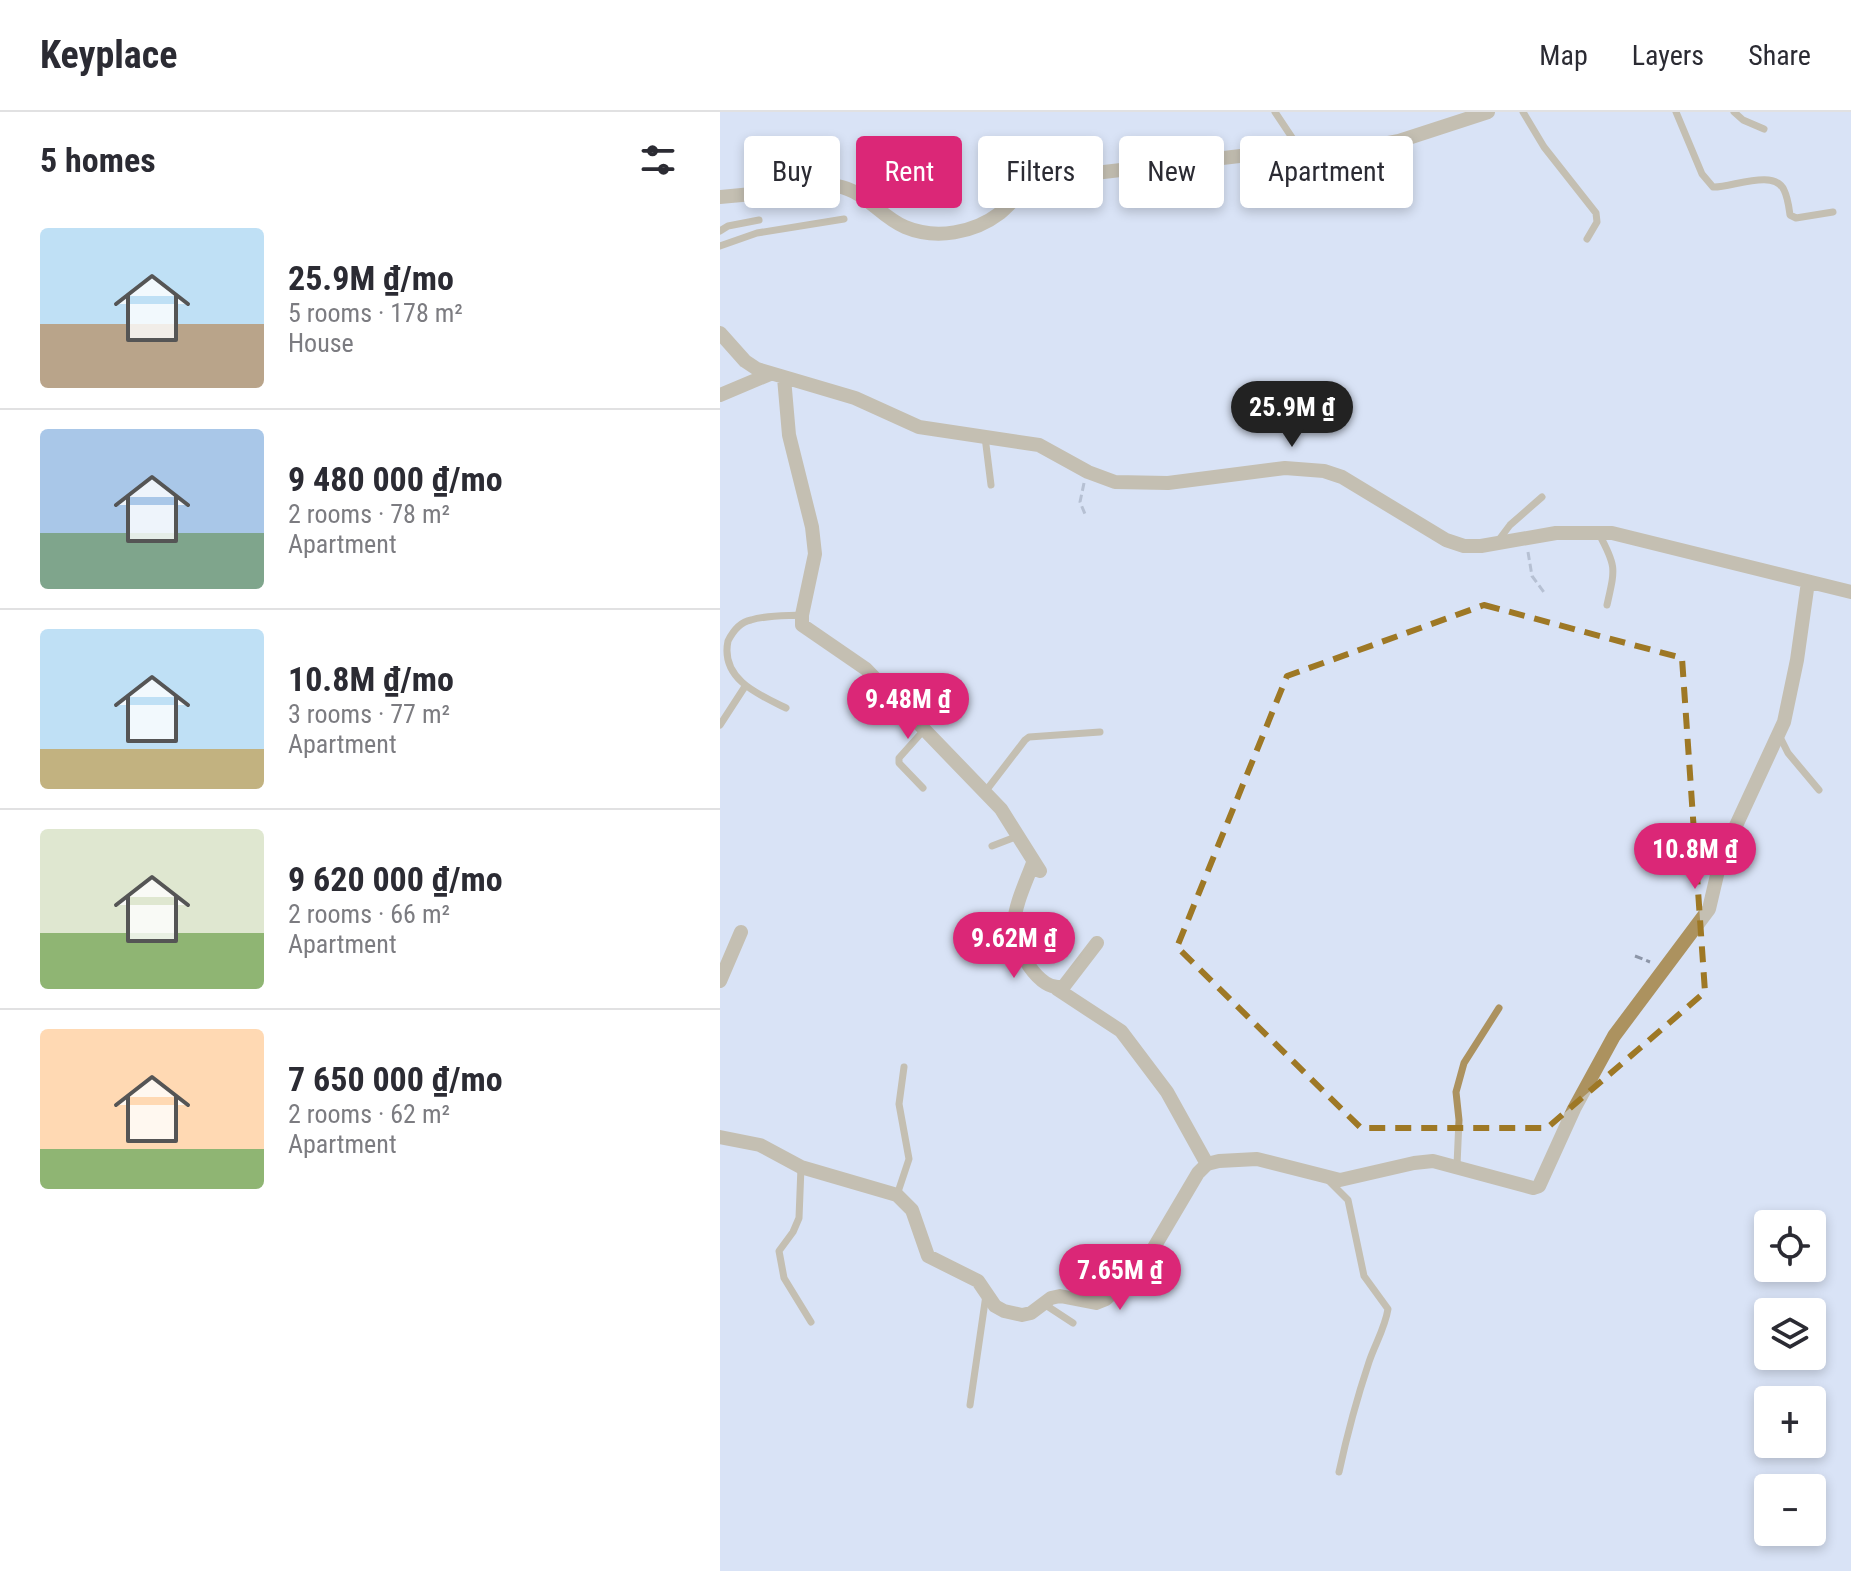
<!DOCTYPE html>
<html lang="en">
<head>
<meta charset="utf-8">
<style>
	body { margin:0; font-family:"Roboto Condensed",sans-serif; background:#f7f7f7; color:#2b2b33; height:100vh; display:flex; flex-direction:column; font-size:30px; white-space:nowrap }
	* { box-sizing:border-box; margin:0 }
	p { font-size:26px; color:#7c7c81 }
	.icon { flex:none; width:44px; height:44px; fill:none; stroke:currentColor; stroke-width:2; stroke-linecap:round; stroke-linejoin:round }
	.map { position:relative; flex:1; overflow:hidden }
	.panel { display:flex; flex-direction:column; background:#fff; width:720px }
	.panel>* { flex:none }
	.hud { position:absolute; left:24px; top:24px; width:760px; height:72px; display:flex; gap:16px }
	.buttons { position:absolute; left:1034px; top:1098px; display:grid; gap:16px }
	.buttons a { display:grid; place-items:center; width:72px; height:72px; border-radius:8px; background:#fff; box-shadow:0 4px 12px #0003; font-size:40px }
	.price { position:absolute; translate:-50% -68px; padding:0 18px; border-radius:28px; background:#db2777; color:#fff; font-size:26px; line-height:52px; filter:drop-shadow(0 2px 4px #0008) }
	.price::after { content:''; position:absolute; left:50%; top:48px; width:24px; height:18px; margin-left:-12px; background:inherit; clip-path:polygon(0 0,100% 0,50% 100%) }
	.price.on { background:#222; color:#fff }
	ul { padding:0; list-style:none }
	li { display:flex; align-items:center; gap:24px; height:200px; padding:0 40px }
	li+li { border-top:2px solid #e1e1e2 }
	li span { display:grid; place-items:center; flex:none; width:224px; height:160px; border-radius:8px; color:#555 }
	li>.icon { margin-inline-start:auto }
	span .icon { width:96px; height:96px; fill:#fffc; stroke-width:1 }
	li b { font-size:34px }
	h2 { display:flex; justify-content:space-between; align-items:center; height:96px; padding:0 40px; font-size:34px }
	.chip { padding:0 28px; border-radius:8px; background:#fff; box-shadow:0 4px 12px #0003; font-size:28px; line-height:72px }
	.chip.on { background:#db2777; color:#fff }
	header { display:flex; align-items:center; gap:48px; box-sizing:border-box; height:112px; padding:0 40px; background:#fff; border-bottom:2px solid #e1e1e2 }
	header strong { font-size:38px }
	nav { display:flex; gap:44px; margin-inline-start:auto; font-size:28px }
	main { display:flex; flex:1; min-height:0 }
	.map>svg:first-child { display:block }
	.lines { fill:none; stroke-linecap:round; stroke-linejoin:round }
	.path { stroke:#8d96a8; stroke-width:3; stroke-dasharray:8 4; stroke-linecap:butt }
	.service { stroke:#ac925f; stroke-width:7 }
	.minor { stroke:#ac925f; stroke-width:14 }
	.marked { fill:none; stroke:#9e7825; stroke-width:6; stroke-dasharray:16 10; stroke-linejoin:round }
</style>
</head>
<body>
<header>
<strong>Keyplace</strong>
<nav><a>Map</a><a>Layers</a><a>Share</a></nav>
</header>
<main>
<section class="panel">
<h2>5 homes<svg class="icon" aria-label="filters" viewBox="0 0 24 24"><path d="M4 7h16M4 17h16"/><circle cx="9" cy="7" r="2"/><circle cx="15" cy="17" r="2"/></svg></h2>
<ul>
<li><span style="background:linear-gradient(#bfe0f5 60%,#b9a48a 0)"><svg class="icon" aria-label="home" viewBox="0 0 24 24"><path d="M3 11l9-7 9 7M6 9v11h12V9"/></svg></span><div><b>25.9M ₫/mo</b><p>5 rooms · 178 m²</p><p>House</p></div></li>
<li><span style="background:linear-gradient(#a9c7e8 65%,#7fa58c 0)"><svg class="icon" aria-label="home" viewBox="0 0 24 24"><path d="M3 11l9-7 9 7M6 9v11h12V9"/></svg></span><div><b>9 480 000 ₫/mo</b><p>2 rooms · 78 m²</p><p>Apartment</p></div></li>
<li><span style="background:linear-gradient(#bfe0f5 75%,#c2b280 0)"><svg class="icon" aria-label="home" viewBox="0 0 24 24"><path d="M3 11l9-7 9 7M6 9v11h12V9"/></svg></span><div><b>10.8M ₫/mo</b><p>3 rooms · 77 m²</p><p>Apartment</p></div></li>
<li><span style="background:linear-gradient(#dfe7d0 65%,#8fb573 0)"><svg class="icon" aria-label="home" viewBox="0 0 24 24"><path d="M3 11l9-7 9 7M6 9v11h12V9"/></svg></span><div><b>9 620 000 ₫/mo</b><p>2 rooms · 66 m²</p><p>Apartment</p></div></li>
<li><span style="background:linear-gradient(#ffd9b3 75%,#8fb573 0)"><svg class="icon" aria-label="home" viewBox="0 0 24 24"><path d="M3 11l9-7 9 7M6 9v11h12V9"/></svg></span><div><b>7 650 000 ₫/mo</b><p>2 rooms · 62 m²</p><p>Apartment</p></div></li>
</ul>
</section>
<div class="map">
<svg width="1131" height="1459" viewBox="0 0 1131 1459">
	<rect width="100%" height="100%" fill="#d9e3f6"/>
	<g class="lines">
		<path class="path" d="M364 371 360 390 365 402
			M808 440 812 464 826 483
			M915 844 930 850"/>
		<path class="service" d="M555 0 579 36
			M803 0 824 35 876 101 877 110 867 127
			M956 0 982 62 993 75C1011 76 1054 56 1064 78 1068 86 1069 96 1070 103L1076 106 1113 100
			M1014 0 1023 8 1044 17
			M572 39 581 49 590 70
			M524 47 540 55 555 71
			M0 119 8 114 39 108
			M0 134 37 121 124 107
			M265 325 271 373
			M879 422C897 455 895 457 887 493
			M778 429 790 413 822 385
			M66 596C39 583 0 567 8 529 13 519 20 510 31 508 47 503 65 504 82 503
			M0 613 24 576
			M1059 623 1068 641 1099 678
			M203 676 179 651V646L204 618
			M265 680 305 628 309 625 380 620
			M272 734 298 724
			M737 1053 739 1008 736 980 744 951 779 896
			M81 1055 79 1106 73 1120 59 1139 64 1166 91 1210
			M608 1068 628 1088 644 1164 668 1197C665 1216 655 1232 649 1250 637 1286 627 1323 619 1360
			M177 1083 189 1047 179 992 184 955
			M324 1192 353 1211
			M250 1293 266 1183"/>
		<path class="minor" d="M0 85 117 74C146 79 159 104 185 115 216 128 254 121 280 101 295 88 304 74 324 67L580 37 658 33 679 29 768 0
			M0 221 25 249 37 257 135 286 199 315 319 333 368 360 395 370 448 371 565 356 604 359 622 365 726 428 744 434H761L836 421H892L1131 480
			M64 266 69 323 92 415 95 442 82 503V513L146 557 281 697 320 759
			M0 283 50 262
			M313 751C306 770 295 792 294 812 292 833 320 883 344 874L377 831
			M0 869 21 820
			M337 877 401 919 447 980 487 1052
			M0 1025 40 1033 81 1055 177 1083 192 1098 208 1144 258 1169 275 1194 284 1199 302 1203 311 1201 331 1186 340 1184 376 1191 386 1187 426 1149 478 1061 487 1052 499 1049 537 1047 620 1068 694 1051 713 1049 813 1076 819 1074 854 997 894 924 989 797 1001 746 1064 610 1077 548 1088 470"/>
	</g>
	<path d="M0 0H1131V1459H0ZM764 493 962 546 985 880 827 1016H641L457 835 567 564Z" fill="#d9e3f6" fill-opacity=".55" fill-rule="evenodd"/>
	<path class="marked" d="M764 493 962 546 985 880 827 1016H641L457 835 567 564Z"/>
</svg>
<div class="buttons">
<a><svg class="icon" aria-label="locate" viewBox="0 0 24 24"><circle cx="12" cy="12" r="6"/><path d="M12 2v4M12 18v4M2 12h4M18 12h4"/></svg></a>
<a><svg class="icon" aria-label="layers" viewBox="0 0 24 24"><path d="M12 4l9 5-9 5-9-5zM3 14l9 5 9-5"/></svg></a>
<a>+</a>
<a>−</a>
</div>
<b class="price on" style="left:572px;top:337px">25.9M ₫</b>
<b class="price" style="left:188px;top:629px">9.48M ₫</b>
<b class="price" style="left:975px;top:779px">10.8M ₫</b>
<b class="price" style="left:294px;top:868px">9.62M ₫</b>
<b class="price" style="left:400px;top:1200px">7.65M ₫</b>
<div class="hud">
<a class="chip">Buy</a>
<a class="chip on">Rent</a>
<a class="chip">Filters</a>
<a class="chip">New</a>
<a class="chip">Apartment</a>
</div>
</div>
</main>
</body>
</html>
